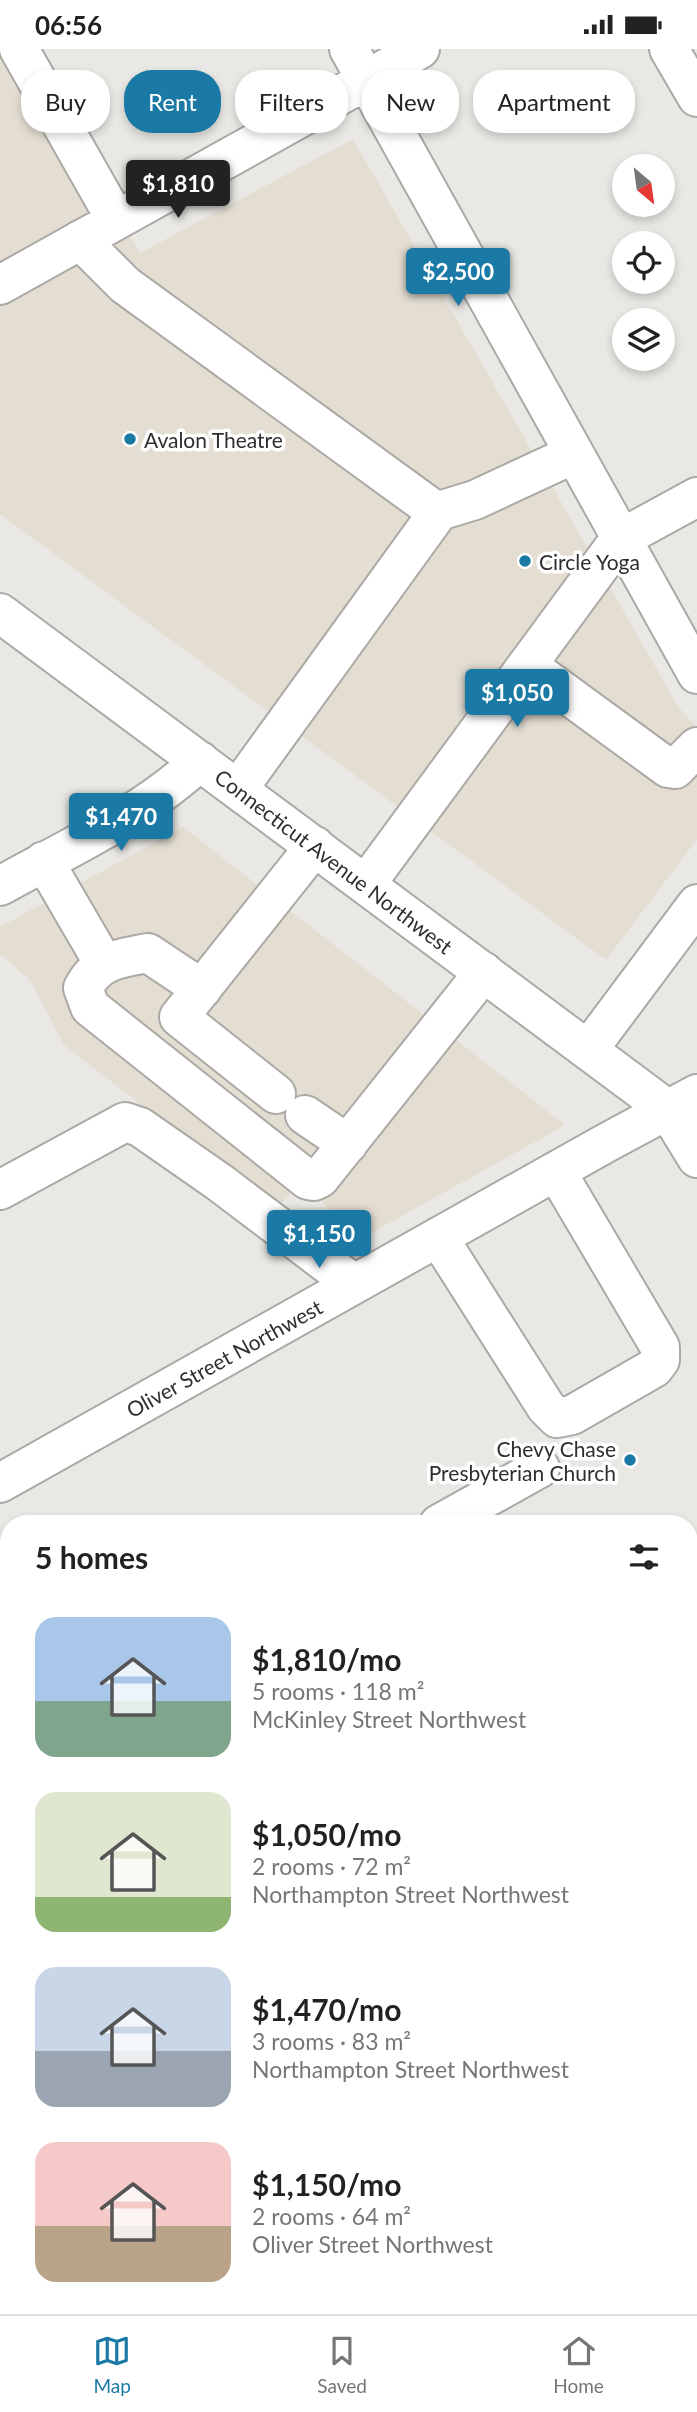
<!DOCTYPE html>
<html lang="en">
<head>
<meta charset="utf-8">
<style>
	body { margin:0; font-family:Lato,sans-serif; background:#f6f6f6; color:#222; height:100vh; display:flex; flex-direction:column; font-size:26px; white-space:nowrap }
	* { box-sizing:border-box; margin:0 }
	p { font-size:23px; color:#767676 }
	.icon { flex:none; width:38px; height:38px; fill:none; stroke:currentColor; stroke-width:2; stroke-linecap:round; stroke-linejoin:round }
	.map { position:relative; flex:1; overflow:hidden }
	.panel { position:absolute; left:0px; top:1466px; width:698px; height:800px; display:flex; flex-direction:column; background:#fff; border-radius:28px 28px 0 0; box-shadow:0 4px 10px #0003 }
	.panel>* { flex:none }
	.top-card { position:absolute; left:21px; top:21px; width:656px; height:63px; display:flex; gap:14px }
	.needle { width:46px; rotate:151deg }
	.tools { position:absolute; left:612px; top:105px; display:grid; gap:14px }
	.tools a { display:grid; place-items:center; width:63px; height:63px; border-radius:50%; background:#fff; box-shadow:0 4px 10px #0003; font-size:35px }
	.price { position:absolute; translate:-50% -60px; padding:0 16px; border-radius:7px; background:#1b79a6; color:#fff; font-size:23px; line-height:46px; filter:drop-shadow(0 2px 4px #0008) }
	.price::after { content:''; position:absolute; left:50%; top:42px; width:21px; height:16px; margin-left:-10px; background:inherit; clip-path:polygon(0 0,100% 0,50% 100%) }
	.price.selected { background:#222; color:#fff }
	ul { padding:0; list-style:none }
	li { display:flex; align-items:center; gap:21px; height:175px; padding:0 35px }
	li span { display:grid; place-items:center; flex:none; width:196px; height:140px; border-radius:21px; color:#555 }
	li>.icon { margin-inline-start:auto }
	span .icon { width:84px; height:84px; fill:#fffc; stroke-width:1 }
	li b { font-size:30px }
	h2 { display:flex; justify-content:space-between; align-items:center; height:84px; padding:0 35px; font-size:30px }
	.pill { padding:0 24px; border-radius:28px; background:#fff; box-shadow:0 4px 10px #0003; font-size:24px; line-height:63px }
	.pill.selected { background:#1b79a6; color:#fff }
	.status { display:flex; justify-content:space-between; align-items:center; height:49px; padding:0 35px; background:#fff; direction:ltr }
	.status svg { height:19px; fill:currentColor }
	.dock { display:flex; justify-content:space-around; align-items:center; height:98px; border-top:2px solid #e0e0e0; background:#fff; font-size:19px; color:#767676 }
	.dock a { display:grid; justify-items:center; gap:4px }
	.dock .selected { color:#1b79a6 }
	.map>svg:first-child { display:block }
	.built { fill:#e3ddd2 }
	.green { fill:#f0d8a4 }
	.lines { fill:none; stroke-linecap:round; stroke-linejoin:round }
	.minor-casing { stroke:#aba9a5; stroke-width:42 }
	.major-casing { stroke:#aba9a5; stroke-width:42 }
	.minor { stroke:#fff; stroke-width:38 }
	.major { stroke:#fff; stroke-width:38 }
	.poi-dot { fill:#1b79a6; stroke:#fff; stroke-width:2.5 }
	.labels { text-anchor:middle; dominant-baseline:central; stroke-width:7; stroke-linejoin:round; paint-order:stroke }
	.poi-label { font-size:21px; fill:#2f2e2d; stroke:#fff; text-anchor:start }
	.street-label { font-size:21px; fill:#2f2e2d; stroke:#fff }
</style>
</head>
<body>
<div class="status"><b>06:56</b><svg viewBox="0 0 49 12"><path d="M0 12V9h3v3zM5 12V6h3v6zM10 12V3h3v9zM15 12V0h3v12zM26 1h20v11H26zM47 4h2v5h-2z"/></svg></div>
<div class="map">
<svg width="697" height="2265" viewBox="0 0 697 2265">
	<rect width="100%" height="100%" fill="#eae8e4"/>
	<path class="built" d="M0 0 101 137 140 204 353 90 679 659 697 678V790L606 911 0 465Z
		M183 778 565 1076 371 1184 327 1159 316 1144 294 1141 276 1160 64 996 30 931 0 905V878Z
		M690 1945 697 1953V2071L690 2075Z"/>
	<path class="green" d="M9 2116V2258H125L129 2265H0V2121Z"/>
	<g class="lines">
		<g class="minor-casing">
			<path id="minor" d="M19 0 116 171
				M349 0 697 625
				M669 0 697 48
				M80 191 125 236 430 458 439 462
				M0 236 316 60 420 0
				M527 616 668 719 675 720 697 698
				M238 740 439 462 475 451 574 405
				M44 812 104 915
				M366 835 620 490 697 448
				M0 837C68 799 143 766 200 712
				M202 940 148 904C118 910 99 910 83 939L90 958 308 1131 314 1132 320 1129 484 923
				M588 1001 697 855
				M276 1045 179 968 315 797
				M305 1066 348 1095
				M0 1141 125 1073 140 1078 219 1133 354 1235
				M438 1188 546 1358 557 1369 572 1366 654 1319 660 1311V1298L556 1122
				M0 1434 606 1094 697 1045
				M439 1475 540 1419
				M690 1641 697 1637
				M0 1704 9 1700
				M0 1952 9 1949
				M0 2002 9 2017
				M690 2058 697 2054
				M315 2258 319 2265
				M220 2265 233 2258"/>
		</g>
		<g class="major-casing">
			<path id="major" d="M0 564 667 1060 697 1071
				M667 1060 697 1109"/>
		</g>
		<use href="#minor" class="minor"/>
		<use href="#major" class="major"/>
	</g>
	<g class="poi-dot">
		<circle cx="130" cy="390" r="7"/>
		<circle cx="525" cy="512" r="7"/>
		<circle cx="630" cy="1411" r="7"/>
	</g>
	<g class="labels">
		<g class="poi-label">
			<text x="144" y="390">Avalon Theatre</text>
			<text x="539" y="512">Circle Yoga</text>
			<text x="616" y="1399" text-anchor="end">Chevy Chase<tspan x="616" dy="24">Presbyterian Church</tspan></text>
		</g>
		<g class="street-label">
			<text transform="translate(334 812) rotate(37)">Connecticut Avenue Northwest</text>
			<text transform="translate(224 1309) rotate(-29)">Oliver Street Northwest</text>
		</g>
	</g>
</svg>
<div class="tools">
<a><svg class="needle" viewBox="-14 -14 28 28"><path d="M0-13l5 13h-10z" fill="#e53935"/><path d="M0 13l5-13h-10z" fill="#767676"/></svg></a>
<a><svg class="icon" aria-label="locate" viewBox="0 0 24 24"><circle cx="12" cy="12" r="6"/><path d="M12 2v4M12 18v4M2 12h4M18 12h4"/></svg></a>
<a><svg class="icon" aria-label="layers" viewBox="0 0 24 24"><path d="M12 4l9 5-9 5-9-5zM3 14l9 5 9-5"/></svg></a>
</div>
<b class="price selected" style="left:178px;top:171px">$1,810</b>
<b class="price" style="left:458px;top:259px">$2,500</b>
<b class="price" style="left:517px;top:680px">$1,050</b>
<b class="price" style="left:121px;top:804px">$1,470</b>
<b class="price" style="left:319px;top:1221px">$1,150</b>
<div class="top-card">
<a class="pill">Buy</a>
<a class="pill selected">Rent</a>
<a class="pill">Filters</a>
<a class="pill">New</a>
<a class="pill">Apartment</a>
</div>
<section class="panel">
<h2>5 homes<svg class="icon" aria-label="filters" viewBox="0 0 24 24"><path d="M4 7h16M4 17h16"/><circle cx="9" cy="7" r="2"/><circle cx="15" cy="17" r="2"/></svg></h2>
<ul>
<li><span style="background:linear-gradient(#a9c7e8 60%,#7fa58c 0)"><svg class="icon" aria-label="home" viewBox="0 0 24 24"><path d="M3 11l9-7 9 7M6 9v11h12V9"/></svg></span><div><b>$1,810/mo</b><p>5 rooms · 118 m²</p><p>McKinley Street Northwest</p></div></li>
<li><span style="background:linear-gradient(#dfe7d0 75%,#8fb573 0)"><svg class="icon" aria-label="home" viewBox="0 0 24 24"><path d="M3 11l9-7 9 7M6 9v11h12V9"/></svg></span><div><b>$1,050/mo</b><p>2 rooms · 72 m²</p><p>Northampton Street Northwest</p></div></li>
<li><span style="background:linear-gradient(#c9d6e8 60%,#9aa5b1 0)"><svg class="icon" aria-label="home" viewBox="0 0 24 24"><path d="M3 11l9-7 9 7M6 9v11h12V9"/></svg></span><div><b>$1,470/mo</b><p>3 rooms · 83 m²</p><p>Northampton Street Northwest</p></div></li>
<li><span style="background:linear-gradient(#f6c9c9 60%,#b9a48a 0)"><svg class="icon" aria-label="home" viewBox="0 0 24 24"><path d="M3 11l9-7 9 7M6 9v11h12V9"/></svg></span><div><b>$1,150/mo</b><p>2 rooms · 64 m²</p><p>Oliver Street Northwest</p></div></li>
</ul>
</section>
</div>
<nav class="dock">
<a class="selected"><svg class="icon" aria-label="map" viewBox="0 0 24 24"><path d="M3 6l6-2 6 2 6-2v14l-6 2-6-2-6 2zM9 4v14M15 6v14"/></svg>Map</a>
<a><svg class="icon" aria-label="saved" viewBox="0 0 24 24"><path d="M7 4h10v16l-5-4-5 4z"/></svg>Saved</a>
<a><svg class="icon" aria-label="home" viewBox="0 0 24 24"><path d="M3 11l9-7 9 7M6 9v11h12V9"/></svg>Home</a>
</nav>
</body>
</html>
